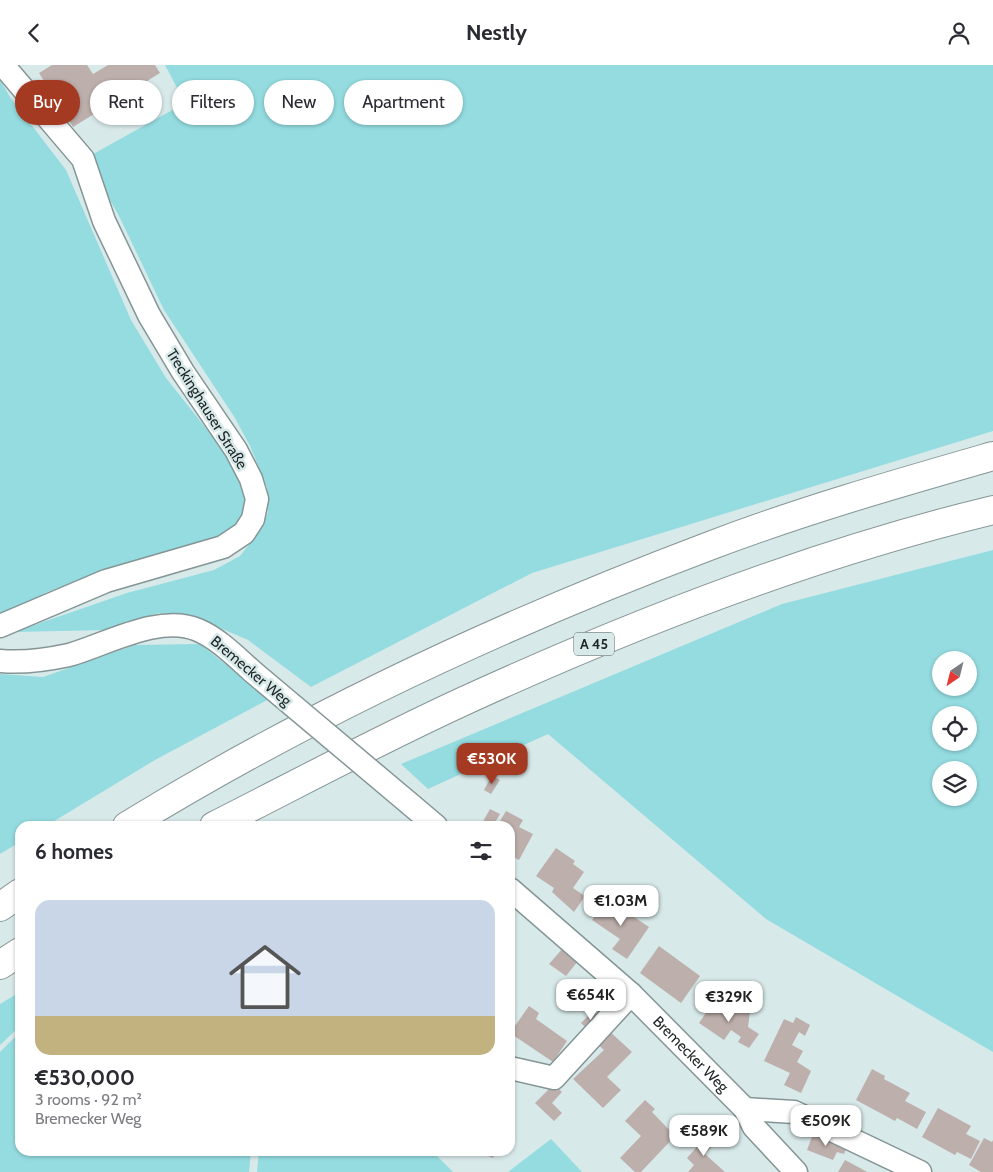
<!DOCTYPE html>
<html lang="en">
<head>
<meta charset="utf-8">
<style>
	body { margin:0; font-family:Cabin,sans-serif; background:#f2f2f3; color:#2b2b33; height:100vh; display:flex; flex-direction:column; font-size:19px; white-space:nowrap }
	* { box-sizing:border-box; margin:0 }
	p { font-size:16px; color:#7c7c81 }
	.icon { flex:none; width:28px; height:28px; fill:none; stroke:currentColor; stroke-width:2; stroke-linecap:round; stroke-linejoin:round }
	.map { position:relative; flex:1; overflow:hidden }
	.sheet { position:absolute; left:15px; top:756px; width:500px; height:335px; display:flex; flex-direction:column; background:#fff; border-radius:15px; box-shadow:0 1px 4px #0004 }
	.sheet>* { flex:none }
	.hud { position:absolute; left:15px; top:15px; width:500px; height:45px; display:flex; gap:10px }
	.needle { width:32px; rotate:215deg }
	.fabs { position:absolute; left:932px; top:586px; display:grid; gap:10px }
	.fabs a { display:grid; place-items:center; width:45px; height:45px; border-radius:50%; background:#fff; box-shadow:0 1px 4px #0004; font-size:25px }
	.price { position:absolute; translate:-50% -42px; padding:0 11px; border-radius:10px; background:#fff; color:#222; font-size:16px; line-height:32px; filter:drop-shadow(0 1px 2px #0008) }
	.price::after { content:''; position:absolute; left:50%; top:30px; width:15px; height:11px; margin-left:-8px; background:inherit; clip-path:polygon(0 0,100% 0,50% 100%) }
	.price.current { background:#a33a21; color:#fff }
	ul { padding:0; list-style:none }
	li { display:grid; align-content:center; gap:10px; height:265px; padding:0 20px }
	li+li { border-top:1px solid #e1e1e2 }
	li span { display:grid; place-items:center; height:155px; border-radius:15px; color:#555 }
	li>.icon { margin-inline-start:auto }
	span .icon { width:90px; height:90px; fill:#fffc; stroke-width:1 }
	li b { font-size:21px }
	h2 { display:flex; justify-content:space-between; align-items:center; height:60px; padding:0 20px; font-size:21px }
	.pill { padding:0 18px; border-radius:22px; background:#fff; box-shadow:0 1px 4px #0004; font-size:18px; line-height:45px }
	.pill.current { background:#a33a21; color:#fff }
	header { display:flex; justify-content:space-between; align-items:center; height:65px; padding:0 20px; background:#fff; font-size:22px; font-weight:800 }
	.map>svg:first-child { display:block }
	.green { fill:#94dce0; fill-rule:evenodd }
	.building { fill:#bdafab }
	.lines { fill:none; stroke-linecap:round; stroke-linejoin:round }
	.minor-casing { stroke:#859596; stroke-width:25 }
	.highway-casing { stroke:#859596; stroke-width:30 }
	.minor { stroke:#fff; stroke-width:22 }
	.highway { stroke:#fff; stroke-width:28 }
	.minor-bridge-casing { stroke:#859596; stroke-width:25; stroke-linecap:butt }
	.minor-bridge { stroke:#fff; stroke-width:22 }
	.labels { text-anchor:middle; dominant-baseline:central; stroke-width:5; stroke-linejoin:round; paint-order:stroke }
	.shield { fill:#d8e9ea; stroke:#565f5f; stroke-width:1 }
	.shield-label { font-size:14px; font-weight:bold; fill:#1e2424 }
	.street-label { font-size:15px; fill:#1e2424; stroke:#d8e9ea }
</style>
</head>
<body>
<header><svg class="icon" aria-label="back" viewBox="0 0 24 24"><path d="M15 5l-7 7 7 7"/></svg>Nestly<svg class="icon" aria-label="person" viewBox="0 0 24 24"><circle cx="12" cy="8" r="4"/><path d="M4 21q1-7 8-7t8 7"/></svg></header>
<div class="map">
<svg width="993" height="1107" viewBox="0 0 993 1107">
	<rect width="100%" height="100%" fill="#d8e9ea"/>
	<path class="green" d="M165 0H993V366L532 508 311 622 248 575 197 553 159 548 107 565 14 567 127 528 214 505 240 491 260 466 268 447 267 422 250 381 235 353 164 245 119 151 86 93 185 38Z
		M0 15 10 32 66 105 131 255 166 313 228 391 241 416 245 434 244 449 233 464 214 476 99 508 47 527 0 558Z
		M993 485V987L766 854 548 669 428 724 401 699 782 539ZM941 595H969V622H941ZM941 650H969V678H941ZM941 705H969V732H941Z
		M200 579 269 634 155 695 46 761H20V777L0 789V609L43 612 135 580Z
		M20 927V961L0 980V939Z
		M20 967V1086H251L249 1107H0V987Z
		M551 1074 582 1107H508Z
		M259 1086H432L453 1107H257Z"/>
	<path class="building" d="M52 0H87L93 9 108 0H155L160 8 73 62 39 8Z
		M492 710 500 715 491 729 484 725Z
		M490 744 500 749 493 761H483L481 760Z
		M506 746 523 755 519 762 533 769 519 795 510 790V761H497Z
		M556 783 575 796 573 799 584 807 573 823 585 831 574 847 552 827 554 823 536 811Z
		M607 834 649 862 627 894 612 884 620 874 592 855Z
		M659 881 700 911 681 938 640 908Z
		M563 883 578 896 566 911 549 899Z
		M718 930 721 932 717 937 731 947 737 938 750 947 748 962 759 969 749 983 738 977 741 972 731 965 724 975 699 958Z
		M529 941 539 948 536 954 567 976 553 997 510 968Z
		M593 946 601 954 589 966 581 958Z
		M796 952 810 960 805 971 799 967 792 980 803 986 797 997 811 1006 801 1028 784 1020 790 1008 764 996 784 954 793 958Z
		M607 964 632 987 607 1012 621 1025 603 1043 573 1014 604 985 595 977Z
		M872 1004 885 1011 884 1014 910 1028 905 1036 926 1047 917 1064 897 1053 895 1056 856 1035Z
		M554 1019 562 1027 552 1038 562 1048 554 1056 535 1038Z
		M645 1035 655 1044 652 1047 675 1071 641 1107H635L620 1093 641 1071 625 1056Z
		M938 1043 971 1061 966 1069 980 1076 971 1094 957 1087 955 1090 922 1072Z
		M710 1067 718 1075 705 1089 725 1107H688L694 1100 687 1093Z
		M813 1069 847 1081 844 1089 837 1087 833 1095 807 1085Z
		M984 1073 992 1077 993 1075V1107H981L969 1100Z
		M474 1086H495L493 1093Z
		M845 1095 860 1103 867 1107H838Z"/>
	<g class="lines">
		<g class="minor-casing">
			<g id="minor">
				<path d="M0 561 106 516 223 482 244 468 253 454 257 434 251 414 236 385 183 307 149 250 104 156 83 94 3 0"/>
				<path d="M0 596C23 598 46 595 69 590 105 580 160 548 198 565 219 574 236 592 253 607"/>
				<path d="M410 739 436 761"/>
				<path id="s1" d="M510 824 631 929 745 1044 754 1062 796 1107"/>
				<path d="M510 1003 554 1013 631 929"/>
				<path d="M745 1044 794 1047 920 1107"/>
			</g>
		</g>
		<g class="highway-casing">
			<path id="highway" d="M127 761C311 648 510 556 712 480 804 445 899 418 993 391
				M214 761C297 719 379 675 464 636 634 558 811 489 993 445
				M0 842 20 828
				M0 900 20 887"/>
		</g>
		<use href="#minor" class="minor"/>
		<use href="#highway" class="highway"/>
		<g class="minor-bridge-casing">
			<path id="minor-bridge" d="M253 607 410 739"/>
		</g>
		<use href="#minor-bridge" class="minor-bridge"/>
	</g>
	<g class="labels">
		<rect class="shield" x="574" y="567.5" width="40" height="23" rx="4"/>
		<g class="shield-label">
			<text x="594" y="579">A 45</text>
		</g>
		<g class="street-label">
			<text transform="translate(207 344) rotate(58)">Treckinghauser Straße</text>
			<text transform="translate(251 606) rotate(40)">Bremecker Weg</text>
			<text stroke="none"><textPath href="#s1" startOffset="245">Bremecker Weg</textPath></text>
		</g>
	</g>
</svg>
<div class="fabs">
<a><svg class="needle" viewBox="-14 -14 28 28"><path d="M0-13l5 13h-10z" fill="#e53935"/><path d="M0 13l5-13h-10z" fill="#7c7c81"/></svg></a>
<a><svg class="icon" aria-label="locate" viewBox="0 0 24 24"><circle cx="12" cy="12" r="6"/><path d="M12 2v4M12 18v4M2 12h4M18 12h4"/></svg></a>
<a><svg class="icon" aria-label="layers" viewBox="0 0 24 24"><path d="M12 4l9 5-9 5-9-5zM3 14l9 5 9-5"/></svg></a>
</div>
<b class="price current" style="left:492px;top:720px">€530K</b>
<b class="price" style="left:621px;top:862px">€1.03M</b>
<b class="price" style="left:591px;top:956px">€654K</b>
<b class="price" style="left:729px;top:958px">€329K</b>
<b class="price" style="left:826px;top:1082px">€509K</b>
<b class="price" style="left:704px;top:1092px">€589K</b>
<div class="hud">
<a class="pill current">Buy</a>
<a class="pill">Rent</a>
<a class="pill">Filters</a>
<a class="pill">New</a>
<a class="pill">Apartment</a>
</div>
<section class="sheet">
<h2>6 homes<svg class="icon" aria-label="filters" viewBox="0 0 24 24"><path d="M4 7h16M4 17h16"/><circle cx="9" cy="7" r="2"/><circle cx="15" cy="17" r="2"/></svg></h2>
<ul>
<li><span style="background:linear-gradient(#c9d6e8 75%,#c2b280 0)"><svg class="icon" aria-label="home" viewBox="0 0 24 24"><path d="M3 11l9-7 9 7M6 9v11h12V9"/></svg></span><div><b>€530,000</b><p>3 rooms · 92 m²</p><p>Bremecker Weg</p></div></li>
</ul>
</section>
</div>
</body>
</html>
